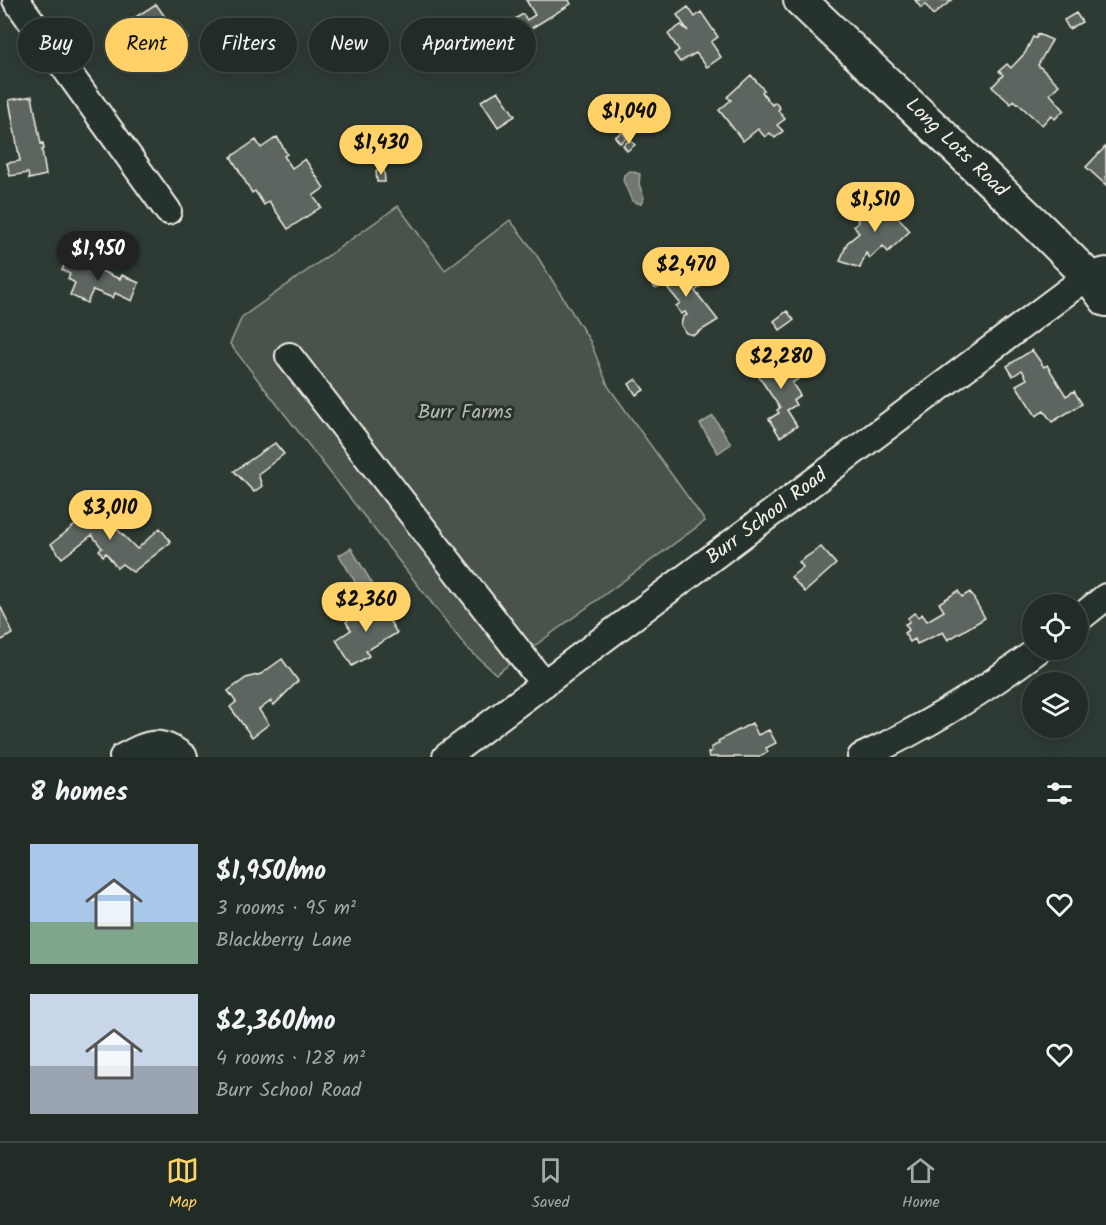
<!DOCTYPE html>
<html lang="en">
<head>
<meta charset="utf-8">
<style>
	body { margin:0; font-family:Kalam,sans-serif; background:#2a342f; color:#f1f3f6; height:100vh; display:flex; flex-direction:column; font-size:22px; white-space:nowrap }
	* { box-sizing:border-box; margin:0 }
	p { font-size:20px; color:#a2a7a7 }
	.icon { flex:none; width:33px; height:33px; fill:none; stroke:currentColor; stroke-width:2; stroke-linecap:round; stroke-linejoin:round }
	.map { position:relative; height:757px; overflow:hidden }
	.details { display:flex; flex-direction:column; background:#222c27; flex:1 }
	.details>* { flex:none }
	.guide { position:absolute; left:18px; top:18px; width:600px; height:54px; display:flex; gap:12px }
	.fabs { position:absolute; left:1022px; top:594px; display:grid; gap:12px }
	.fabs a { display:grid; place-items:center; width:66px; height:66px; border-radius:50%; background:#222c27; box-shadow:0 3px 15px #0003,0 0 0 2px #3f4844; font-size:30px }
	.price { position:absolute; translate:-50% -51px; padding:0 14px; border-radius:21px; background:#ffd166; color:#111; font-size:20px; line-height:39px; filter:drop-shadow(0 2px 3px #0008) }
	.price::after { content:''; position:absolute; left:50%; top:36px; width:18px; height:14px; margin-left:-9px; background:inherit; clip-path:polygon(0 0,100% 0,50% 100%) }
	.price.on { background:#222; color:#fff }
	ul { padding:0; list-style:none }
	li { display:flex; align-items:center; gap:18px; height:150px; padding:0 30px }
	li span { display:grid; place-items:center; flex:none; width:168px; height:120px; border-radius:0px; color:#555 }
	li>.icon { margin-inline-start:auto }
	span .icon { width:72px; height:72px; fill:#fffc; stroke-width:1 }
	li b { font-size:26px }
	h2 { display:flex; justify-content:space-between; align-items:center; height:72px; padding:0 30px; font-size:26px }
	.tag { padding:0 21px; border-radius:27px; background:#222c27; box-shadow:0 3px 15px #0003,0 0 0 2px #3f4844; font-size:21px; line-height:54px }
	.tag.on { background:#ffd166; color:#111 }
	.dock { display:flex; justify-content:space-around; align-items:center; height:84px; border-top:2px solid #3f4844; background:#222c27; font-size:16px; color:#a2a7a7 }
	.dock a { display:grid; justify-items:center; gap:3px }
	.dock .on { color:#ffd166 }
	.map>svg:first-child { display:block }
	.green { fill:#48524c; stroke:#9ea29a; stroke-width:1.5 }
	.water { fill:#6f7770; stroke:#a4a8a0; stroke-width:1.5 }
	.building { fill:#5c655e; stroke:#f4f1e8; stroke-width:1.5 }
	.lines { fill:none; stroke-linecap:round; stroke-linejoin:round }
	.minor-casing { stroke:#f4f1e8; stroke-width:30 }
	.major-casing { stroke:#f4f1e8; stroke-width:36 }
	.minor { stroke:#26332d; stroke-width:26 }
	.major { stroke:#26332d; stroke-width:32 }
	.labels { text-anchor:middle; dominant-baseline:central; stroke-width:6; stroke-linejoin:round; paint-order:stroke }
	.street-label { font-size:20px; fill:#f4f1e8; stroke:#26332d }
	.park-label { font-size:20px; fill:#b8b9b1; stroke:#26332d }
</style>
</head>
<body>
<div class="map">
<svg width="1106" height="757" viewBox="0 0 1106 757">
	<rect width="100%" height="100%" fill="#2e3b34"/>
	<filter id="ink" filterUnits="userSpaceOnUse"><feTurbulence type="fractalNoise" baseFrequency=".0167" numOctaves="2"/><feDisplacementMap in="SourceGraphic" scale="12" xChannelSelector="R" yChannelSelector="G"/><feConvolveMatrix kernelMatrix="1 2 1 2 8 2 1 2 1" color-interpolation-filters="sRGB"/></filter>
	<g filter="url(#ink)">
		<path class="green" d="M398 206 445 270 510 220 534 251 590 341 608 386 705 521 496 674 466 647 230 344 242 317Z"/>
		<path class="water" d="M630 171 640 174 639 184 644 198 641 204 632 201 623 180 624 175Z
			M713 416 731 444 718 453 700 424Z
			M351 548 372 583 360 590 339 555Z"/>
		<path class="building" d="M526 0H569L571 4 522 34 513 20 523 14 527 20 535 15Z
			M915 0H952L933 15 925 4 921 8Z
			M156 4 172 27 178 23 188 39 162 55 156 46 136 58 132 51 123 53 112 32Z
			M688 7 695 17 701 12 718 37 711 42 721 57 707 67 696 53 680 62 674 54 679 50 668 34 681 25 688 31 677 15Z
			M1076 13 1082 22 1069 29 1064 20Z
			M1038 34 1052 40 1038 65 1059 85 1050 94 1064 110 1055 119 1051 115 1042 125 1014 100 1011 104 992 87 1003 75 999 71 1007 64 1011 68 1025 53 1033 37 1036 38Z
			M341 38 344 45 332 49 330 42Z
			M751 75 764 90 762 92 772 105 775 102 780 108 778 110 785 119 777 125 783 131 775 138 770 133 765 137 758 129 743 141 719 110 731 100 727 97Z
			M498 91 515 116 498 127 481 101Z
			M32 96 41 144 43 143 44 149 42 150 46 175 29 179 28 173 10 176 7 163 20 161 9 100Z
			M622 132 627 138 620 143 615 137Z
			M277 137 287 154 284 156 292 168 305 159 324 188 313 196 321 207 288 229 269 201 264 205 255 191 252 193 231 157 256 140 261 148Z
			M630 140 635 145 627 151 623 145Z
			M1106 146V185L1086 167Z
			M384 170 385 182H377L376 171Z
			M883 197 892 207 896 203 904 212 898 217 910 231 888 252 883 246 870 258 866 253 860 268 840 261 847 243 859 233 854 226 859 222 857 220Z
			M82 258 94 263 92 267 120 279 122 275 139 283 132 301 115 293 113 298 93 290 87 303 70 295 75 283 68 279 70 274 62 270 66 262 79 264Z
			M681 259 700 287 695 291 718 320 694 335 686 333 681 325 683 317 687 315 685 312 681 314 676 306 680 303 666 286 655 288 652 284 654 277 658 274 659 276Z
			M787 311 794 320 780 330 774 321Z
			M1032 350 1044 367 1047 365 1066 396 1074 391 1082 404 1052 422 1044 411 1036 416 1016 385 1027 379 1022 370 1013 376 1007 366Z
			M785 352 801 377 792 383 800 395 793 400 796 405 787 410 797 426 780 437 769 419 779 413 777 410 780 408 755 371Z
			M636 379 644 390 636 395 629 384Z
			M275 443 284 454 258 474 262 486 254 492 234 471Z
			M99 506 109 521 137 549 160 528 171 542 133 572 122 564 117 568 106 553 103 556 99 550 102 548 92 535 62 558 51 544Z
			M821 547 836 564 805 592 791 577 803 567 799 562Z
			M958 591 962 597 970 592 985 618 948 640 943 632 917 644 915 639 910 642 904 633 909 630 905 624 909 622 908 618 914 613 918 617 922 614 927 621 944 611 939 603Z
			M378 602 397 633 366 651 369 656 352 666 336 640 351 630 346 622 351 617Z
			M0 605 13 634 0 641Z
			M282 659 298 681 274 705 271 701 259 710 269 724 252 737 230 707 236 702 228 691 246 678 261 674Z
			M752 723 758 735 769 730 776 743 766 748 768 752 758 757H709L708 753 712 751 711 748 719 743 718 741Z"/>
		<g class="lines">
			<g class="minor-casing">
				<path id="minor" d="M16 0 168 211
					M289 356 544 684
					M1077 620 1106 597
					M123 757C149 743 159 738 184 757
					M446 757 1088 276 1106 271
					M861 757C925 728 982 692 1038 650"/>
			</g>
			<g class="major-casing">
				<path id="major" d="M800 0 1041 229 1088 276 1106 300"/>
			</g>
			<use href="#minor" class="minor"/>
			<use href="#major" class="major"/>
		</g>
	</g>
	<g class="labels">
		<g class="street-label">
			<text transform="translate(956 148) rotate(44)">Long Lots Road</text>
			<text transform="translate(767 517) rotate(-37)">Burr School Road</text>
		</g>
		<g class="park-label">
			<text x="465" y="413">Burr Farms</text>
		</g>
	</g>
</svg>
<div class="fabs">
<a><svg class="icon" aria-label="locate" viewBox="0 0 24 24"><circle cx="12" cy="12" r="6"/><path d="M12 2v4M12 18v4M2 12h4M18 12h4"/></svg></a>
<a><svg class="icon" aria-label="layers" viewBox="0 0 24 24"><path d="M12 4l9 5-9 5-9-5zM3 14l9 5 9-5"/></svg></a>
</div>
<b class="price" style="left:629px;top:145px">$1,040</b>
<b class="price" style="left:381px;top:176px">$1,430</b>
<b class="price" style="left:875px;top:233px">$1,510</b>
<b class="price on" style="left:98px;top:282px">$1,950</b>
<b class="price" style="left:686px;top:298px">$2,470</b>
<b class="price" style="left:781px;top:390px">$2,280</b>
<b class="price" style="left:110px;top:541px">$3,010</b>
<b class="price" style="left:366px;top:633px">$2,360</b>
<div class="guide">
<a class="tag">Buy</a>
<a class="tag on">Rent</a>
<a class="tag">Filters</a>
<a class="tag">New</a>
<a class="tag">Apartment</a>
</div>
</div>
<section class="details">
<h2>8 homes<svg class="icon" aria-label="filters" viewBox="0 0 24 24"><path d="M4 7h16M4 17h16"/><circle cx="9" cy="7" r="2"/><circle cx="15" cy="17" r="2"/></svg></h2>
<ul>
<li><span style="background:linear-gradient(#a9c7e8 65%,#7fa58c 0)"><svg class="icon" aria-label="home" viewBox="0 0 24 24"><path d="M3 11l9-7 9 7M6 9v11h12V9"/></svg></span><div><b>$1,950/mo</b><p>3 rooms · 95 m²</p><p>Blackberry Lane</p></div><svg class="icon" aria-label="heart" viewBox="0 0 24 24"><path d="M12 20l-8-8c-3-5 5-10 8-4 3-6 11-1 8 4z"/></svg></li>
<li><span style="background:linear-gradient(#c9d6e8 60%,#9aa5b1 0)"><svg class="icon" aria-label="home" viewBox="0 0 24 24"><path d="M3 11l9-7 9 7M6 9v11h12V9"/></svg></span><div><b>$2,360/mo</b><p>4 rooms · 128 m²</p><p>Burr School Road</p></div><svg class="icon" aria-label="heart" viewBox="0 0 24 24"><path d="M12 20l-8-8c-3-5 5-10 8-4 3-6 11-1 8 4z"/></svg></li>
</ul>
</section>
<nav class="dock">
<a class="on"><svg class="icon" aria-label="map" viewBox="0 0 24 24"><path d="M3 6l6-2 6 2 6-2v14l-6 2-6-2-6 2zM9 4v14M15 6v14"/></svg>Map</a>
<a><svg class="icon" aria-label="saved" viewBox="0 0 24 24"><path d="M7 4h10v16l-5-4-5 4z"/></svg>Saved</a>
<a><svg class="icon" aria-label="home" viewBox="0 0 24 24"><path d="M3 11l9-7 9 7M6 9v11h12V9"/></svg>Home</a>
</nav>
</body>
</html>
